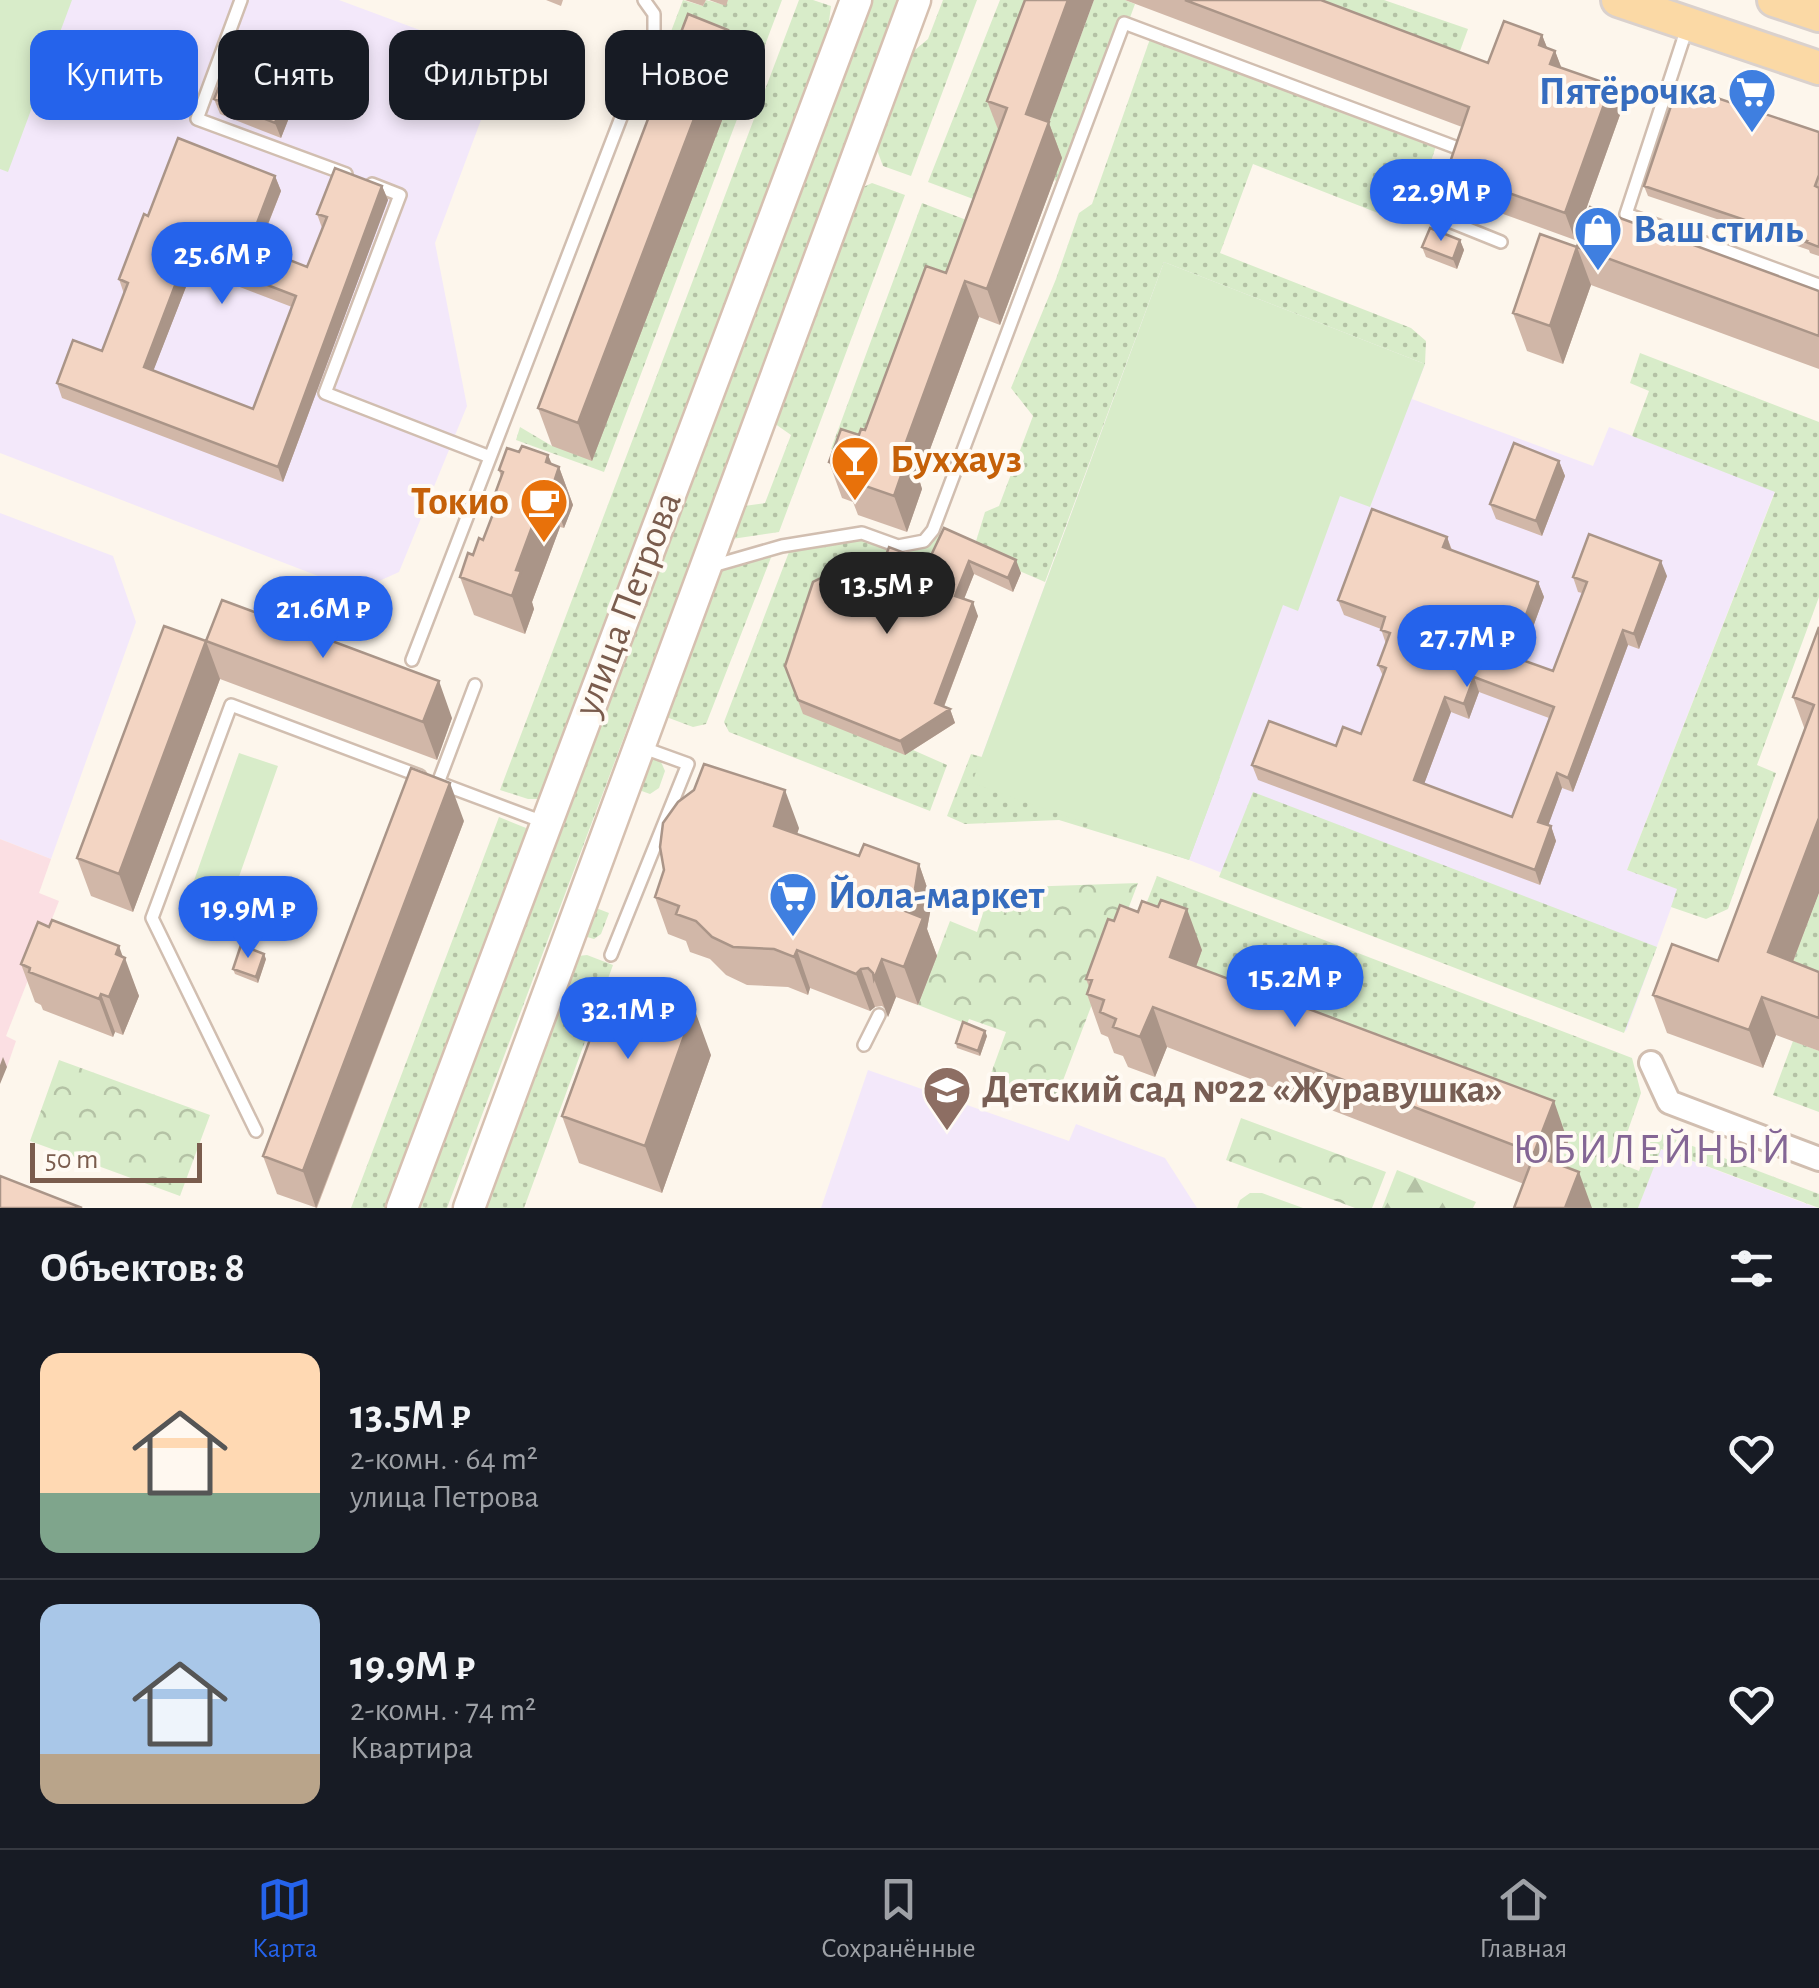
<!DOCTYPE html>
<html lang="ru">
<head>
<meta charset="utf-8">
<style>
	body { margin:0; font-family:"Alegreya Sans",sans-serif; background:#242831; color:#f1f3f6; height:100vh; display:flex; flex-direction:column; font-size:38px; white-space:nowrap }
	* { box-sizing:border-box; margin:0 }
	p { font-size:32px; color:#9ea1a6 }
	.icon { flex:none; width:55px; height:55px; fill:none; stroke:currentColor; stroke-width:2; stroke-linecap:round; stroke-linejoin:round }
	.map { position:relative; height:1208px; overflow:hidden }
	.sheet { display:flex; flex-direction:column; background:#171b24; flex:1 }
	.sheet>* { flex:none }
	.top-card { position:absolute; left:30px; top:30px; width:1000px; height:90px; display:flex; gap:20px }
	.scale { position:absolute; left:30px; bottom:25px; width:172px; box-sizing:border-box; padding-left:10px; border:5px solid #7a5c4d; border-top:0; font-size:28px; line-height:35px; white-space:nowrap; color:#7a5c4d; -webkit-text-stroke:8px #fffaf3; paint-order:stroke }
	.price { position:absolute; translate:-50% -85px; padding:0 22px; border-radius:35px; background:#2563eb; color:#fff; font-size:32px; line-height:65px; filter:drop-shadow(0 2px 5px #0008) }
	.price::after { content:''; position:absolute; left:50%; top:60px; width:30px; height:22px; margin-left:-15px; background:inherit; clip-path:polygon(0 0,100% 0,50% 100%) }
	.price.on { background:#222; color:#fff }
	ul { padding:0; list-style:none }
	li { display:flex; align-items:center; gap:30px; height:250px; padding:0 40px }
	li+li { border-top:2px solid #363941 }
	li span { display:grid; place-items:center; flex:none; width:280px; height:200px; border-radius:20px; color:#555 }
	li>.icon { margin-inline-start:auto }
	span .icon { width:120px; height:120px; fill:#fffc; stroke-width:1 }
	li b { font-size:42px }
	h2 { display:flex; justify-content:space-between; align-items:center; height:120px; padding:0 40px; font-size:42px }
	.chip { padding:0 35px; border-radius:20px; background:#171b24; box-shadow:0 5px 15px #0003; font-size:35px; line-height:90px }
	.chip.on { background:#2563eb; color:#fff }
	.tab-bar { display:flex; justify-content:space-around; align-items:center; height:140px; border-top:2px solid #363941; background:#171b24; font-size:28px; color:#9ea1a6 }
	.tab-bar a { display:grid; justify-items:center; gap:5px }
	.tab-bar .on { color:#2563eb }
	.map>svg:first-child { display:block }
	.education { fill:#f3e8fa }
	.medical { fill:#fbdfe3 }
	.grass { fill:url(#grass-dots) }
	.forest { fill:url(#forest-firs) }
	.park { fill:url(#park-crowns) }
	.pitch { fill:#d8ecc9 }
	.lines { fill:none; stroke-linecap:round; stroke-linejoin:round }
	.lane-casing { stroke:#d1beb0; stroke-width:16 }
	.street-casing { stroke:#d1beb0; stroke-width:28 }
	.secondary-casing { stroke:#d6c0b0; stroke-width:35 }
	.primary-casing { stroke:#dad1cd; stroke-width:38 }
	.lane { stroke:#fff; stroke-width:11 }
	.street { stroke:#fff; stroke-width:22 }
	.secondary { stroke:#fff; stroke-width:30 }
	.primary { stroke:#fbd9a5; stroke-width:32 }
	.wall { fill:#d1b7a8; fill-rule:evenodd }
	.shaded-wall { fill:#aa9588 }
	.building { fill:#f3d5c3; stroke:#aa9588; stroke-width:2.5; fill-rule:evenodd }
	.labels { text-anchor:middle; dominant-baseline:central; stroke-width:8; stroke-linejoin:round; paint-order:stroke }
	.shop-label { font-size:40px; font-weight:bold; fill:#366cbe; stroke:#fffaf3; text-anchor:start }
	.food-label { font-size:40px; font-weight:bold; fill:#c56008; stroke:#fffaf3; text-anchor:start }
	.street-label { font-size:40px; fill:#7a5c4d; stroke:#fffaf3 }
	.education-label { font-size:40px; font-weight:bold; fill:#785e54; stroke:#fffaf3; text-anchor:start }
	.neighbourhood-label { font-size:42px; letter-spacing:2.5px; fill:#846695; stroke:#fffaf3 }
</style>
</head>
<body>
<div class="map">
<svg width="1819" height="1208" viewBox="0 0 1819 1208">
	<defs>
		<pattern id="grass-dots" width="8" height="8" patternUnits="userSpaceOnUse" patternTransform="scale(2.5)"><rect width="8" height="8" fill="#d8ecc9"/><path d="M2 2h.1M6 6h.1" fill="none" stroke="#b4c2a5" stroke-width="1.8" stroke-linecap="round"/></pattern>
		<pattern id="forest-firs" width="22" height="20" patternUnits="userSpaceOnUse" patternTransform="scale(2.5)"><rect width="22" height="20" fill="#d8ecc9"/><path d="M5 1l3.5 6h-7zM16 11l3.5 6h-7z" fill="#b4c2a5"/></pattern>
		<pattern id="park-crowns" width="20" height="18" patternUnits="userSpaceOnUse" patternTransform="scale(2.5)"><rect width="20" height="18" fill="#d8ecc9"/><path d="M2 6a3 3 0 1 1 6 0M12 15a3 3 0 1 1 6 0" fill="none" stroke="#b4c2a5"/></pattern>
	</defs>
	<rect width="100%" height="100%" fill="#fdf6ec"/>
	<path class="education" d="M0 0H339L503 61 435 243 467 406 399 572 357 591 0 453Z
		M1164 262 1425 364 1412 399 1593 466 1609 427 1775 491 1627 870 1678 889 1626 1031 1189 860 972 783Z
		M0 513 113 556 136 622 51 859 0 839Z
		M868 1070 1069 1141 1076 1124 1165 1158 1197 1208H821Z
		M1660 1149 1817 1208H1638Z"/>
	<path class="medical" d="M0 839 51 859 39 893 59 901 6 1036 16 1041 7 1067 0 1064Z"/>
	<path class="grass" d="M683 0 703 6 706 0 725 5 728 0H782L604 472 516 440 520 427 552 446 701 52 667 42Z
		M799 0H813L831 6 825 52 543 799H528L500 790Z
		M872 0H901L447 1208H418Z
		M943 0H977L911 176 883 166 877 150 910 54 928 39Z
		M1000 0H1051L997 208 928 182Z
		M1094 0H1125L1135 4 1068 186 1054 180 1061 158 1039 150Z
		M1264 0H1384L1468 29 1453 70Z
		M1150 39 1436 146 1416 207 1401 222 1253 164 1220 253 1411 328 1426 341 1425 364 1164 262 1045 582 973 551 985 512 999 506 1033 416 1011 388 1056 279 1079 213 1092 204Z
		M872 183 905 195 779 532 725 540 737 507 765 503 791 435 771 421 859 189Z
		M922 203 990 229 878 466 831 449Z
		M1640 353 1819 422V597L1757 765 1776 773 1728 909 1706 919 1671 907 1677 889 1627 870 1775 492 1632 436 1649 391 1630 383Z
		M935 533 947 537 913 750 947 765 930 811 729 732 724 722 789 552 860 538 899 549Z
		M772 555 706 724 693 727 661 715 714 571Z
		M971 754 1018 767 1220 777 1189 860 1059 820 965 824 947 816Z
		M650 757 661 762 665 771 659 788 650 794 639 790 596 908 609 913 601 934 594 939 584 936Z
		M1253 792 1657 947 1624 1033 1219 877Z
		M499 817 531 830 386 1208H351Z
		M1157 876 1632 1058 1641 1093 1617 1162 1639 1171 1653 1131 1819 1194V1208L1661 1149 1638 1208H1589L1548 1193 1568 1141 1185 997 1136 930Z
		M1819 893V1004L1780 995Z
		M587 955 613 965 524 1208H479L569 957Z
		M1793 1041 1819 1051V1112L1773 1095Z"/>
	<path class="forest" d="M1397 1170 1476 1202 1473 1208H1382Z"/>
	<path class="park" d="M1138 883 1059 1091 1049 1100 989 1079 1006 1032 969 1019 967 1024 918 1005 950 921 977 932 991 888Z
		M59 1060 210 1115 180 1196 30 1141Z
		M1241 1118 1386 1172 1372 1208H1355L1226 1160Z"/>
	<path class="pitch" d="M0 0H72L8 172 0 169Z
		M1164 262 1425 364 1370 507 1340 496 1298 611 1283 605 1189 860 972 783Z
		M239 753 278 766 229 905 190 892Z
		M1250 1193H1262L1303 1208H1237L1240 1200Z"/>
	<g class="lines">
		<g class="lane-casing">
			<path id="lane" d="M241 0 197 119 346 174
				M1687 28 1626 214 1819 285
				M372 184 400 195 325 393 490 457
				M1429 213 1501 242
				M709 567 782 546 862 533 898 546 924 541 933 530 1124 23 1455 147
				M412 660 654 32V14L644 0
				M438 783 475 685
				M442 784 546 823
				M611 955 688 764 641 747
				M864 1045 879 1015
				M256 1131 152 918 231 705 420 776"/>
		</g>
		<g class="street-casing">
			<path id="street" d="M1651 1063 1669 1102 1819 1159"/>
		</g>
		<g class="secondary-casing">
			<path id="secondary" d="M402 1208 856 0
				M469 1208 915 0"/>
		</g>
		<g class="primary-casing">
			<path id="primary" d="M1618 0 1819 68
				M1774 0 1819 15"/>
		</g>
		<use href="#lane" class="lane"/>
		<use href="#street" class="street"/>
		<use href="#secondary" class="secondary"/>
		<use href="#primary" class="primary"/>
	</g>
	<path class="wall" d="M546 0H563L561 6Z
		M685 0H706L703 6Z
		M709 0H728L726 6Z
		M1125 0H1321L1488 63 1542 35 1547 48 1555 51 1561 67 1621 112 1575 240 1456 197 1447 171 1462 127Z
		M728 30 742 68 592 461 552 446 538 408Z
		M298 95 281 138 220 114 214 99Z
		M987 101 1049 123 1062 158 1000 325 979 317 919 479 922 489 907 532 858 515 853 502 842 498 829 462 865 430 946 273 999 132Z
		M1819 132V256L1810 253 1809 250 1648 196 1644 186Z
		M275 176 281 191 259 248 307 267 322 228 317 214 382 186 388 200 283 482 62 398 57 383 102 351 124 294 119 279 148 216ZM193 269 292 307 253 409 153 371Z
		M1460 240 1464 250 1457 269 1426 257 1422 247Z
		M1577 247 1819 291V369L1591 285 1563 364 1527 351 1513 313Z
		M519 452 548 455 552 464 559 467 573 505 564 528 560 527 532 602 534 609 525 634 474 615 460 577 483 540 499 499 496 491 501 477 499 470Z
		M1559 461 1565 476 1542 536 1496 519 1490 504Z
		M944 528 1021 573 1013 592 974 574 964 599 978 616 944 707 950 709 955 723 905 755 803 714 785 666 874 588 928 562Z
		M1447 537 1452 550 1538 582 1544 597 1521 659 1553 671 1582 593 1578 592 1573 577 1667 576 1639 649 1628 645 1573 792 1562 788 1548 825 1551 826 1556 841 1540 885 1258 780 1252 765 1336 746 1361 734 1383 676 1378 665 1386 644 1381 629 1344 615 1338 600ZM1479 692 1549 718 1512 817 1424 784 1451 712 1469 719Z
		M1819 627V892L1793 962 1819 972V1051L1776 1035 1763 1068 1667 1033 1653 995 1718 961 1805 730 1793 697Z
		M206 641 452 718 437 760 220 679 133 912 91 896 77 858Z
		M464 821 317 1208 277 1194 263 1156Z
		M799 828 797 834 859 856 919 864 932 902 927 929 937 956 918 1005 896 997 888 1017 885 1009 882 1006 875 1007 870 1011 810 988 808 995 788 987 747 985 726 975 710 959 690 952 686 941 668 934 655 897Z
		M1114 921 1202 950 1196 967 1568 1142 1524 1184 1167 1047 1155 1077 1128 1067 1123 1056 1114 1053 1108 1037 1101 1034 1087 994 1089 987 1086 979Z
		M123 957 139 996 123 1035 115 1032 113 1037 43 1010 41 1005 35 1002 21 964Z
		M266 959 258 983 235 974 233 969Z
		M987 1036 980 1056 957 1048 956 1043Z
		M711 1055 662 1193 579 1163 562 1116Z"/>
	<path class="shaded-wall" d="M1068 0H1094L1049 123 1062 158 1000 325 987 289 1026 114Z
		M728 30 742 68 592 461 578 423Z
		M1542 35 1552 60 1555 51 1565 77 1560 90 1539 45Z
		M292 80 298 95 281 138 275 123Z
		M1611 85 1621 112 1575 240 1565 213Z
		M275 176 281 191 254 259 249 244Z
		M382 186 388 200 283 482 278 467Z
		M1460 240 1464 250 1457 269 1453 259Z
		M1577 247 1591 285 1563 364 1550 326Z
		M187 254 193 269 149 382 144 367Z
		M965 281 979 317 919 479 922 489 907 532 894 496 905 445Z
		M548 455 556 476 559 467 573 505 564 528 551 491 546 462Z
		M1559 461 1565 476 1542 536 1536 521Z
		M546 489 560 527 532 602 534 609 525 634 512 596 516 570Z
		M1447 537 1452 552 1443 547Z
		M1016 560 1021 573 1013 592 1008 578Z
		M969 561 974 574 960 609 955 596Z
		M1661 561 1667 576 1639 649 1634 634Z
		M1538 582 1544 597 1517 671 1511 656Z
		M973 602 978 616 941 714 950 709 955 723 905 755 900 741 935 703Z
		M1623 630 1628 645 1573 792 1568 778Z
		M206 641 220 679 133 912 119 874Z
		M1474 677 1479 692 1469 719 1464 704Z
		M439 681 452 718 437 760 423 722Z
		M1445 697 1451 712 1420 795 1414 780Z
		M1557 773 1562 788 1544 837 1538 822Z
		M450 783 464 821 316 1208 303 1171Z
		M785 790 799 828 787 864 774 826Z
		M1819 818V893L1782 990 1768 952Z
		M1551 826 1556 841 1540 885 1535 870Z
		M919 864 932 902 927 929 937 956 918 1005 904 967 903 910Z
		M1187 909 1202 950 1185 997 1170 957Z
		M119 946 124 960 125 958 139 996 123 1035 109 997 116 954Z
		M797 950 810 988 808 995 794 957Z
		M264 954 266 959 258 983 256 977Z
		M882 959 896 997 888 1017 874 979Z
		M861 969 875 1007 870 1011 856 974Z
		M101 994 115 1032 113 1037 99 999Z
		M1762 997 1776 1035 1763 1068 1749 1030Z
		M1153 1007 1167 1047 1155 1077 1140 1037Z
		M694 1008 711 1055 662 1193 645 1146Z
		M985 1031 987 1036 980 1056 978 1051Z
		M3 1057 7 1067 0 1084V1065Z
		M1554 1101 1568 1142 1548 1193 1534 1153Z
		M1579 1172 1592 1208H1565Z"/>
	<path class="building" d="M1025 0H1068L1026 114 1049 122 987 289 965 281 905 445 909 453 894 496 845 479 848 469 829 462 841 429 859 435 861 429 865 430 926 266 946 273 1007 108 987 101Z
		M1185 0H1321L1488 63 1504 21 1542 35 1539 45 1555 51 1550 64 1611 85 1565 213 1447 171 1469 107Z
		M688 14 728 30 578 423 538 408Z
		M231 56 292 80 275 123 214 99Z
		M1678 85 1819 132V175L1815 186 1819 188V247L1806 242 1807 241 1644 186Z
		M178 138 275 176 249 244 307 267 327 217 317 214 335 168 382 186 278 467 57 383 73 340 102 351 128 283 119 279 144 214 148 216ZM187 254 296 296 253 409 144 367Z
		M1590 207 1819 291V336L1577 247Z
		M1430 228 1460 240 1453 259 1422 247Z
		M1540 234 1577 247 1550 326 1513 313Z
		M1514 443 1559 461 1536 521 1490 504Z
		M522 446 548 455 546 462 559 467 551 491 546 489 516 570 521 571 512 596 460 577 468 553 473 555 479 538 483 540 501 493 496 491 503 472 499 470 507 448 519 452Z
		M1372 509 1447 537 1443 547 1538 582 1511 656 1553 671 1587 582 1573 577 1589 534 1661 561 1634 634 1623 630 1568 778 1557 773 1538 822 1551 826 1535 870 1252 765 1269 721 1336 746 1343 727 1361 734 1386 668 1378 665 1390 633 1381 630 1385 617 1338 600ZM1474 677 1554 707 1512 817 1414 780 1445 697 1464 704Z
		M944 528 1016 560 1008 578 969 561 955 596 973 602 935 703 950 709 900 741 798 700 785 666 813 582 831 573 874 588 889 547 928 562Z
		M222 600 439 681 423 722 206 641Z
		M164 626 206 641 119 874 77 858Z
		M1819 627V818L1768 952 1819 972V1018L1762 997 1749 1030 1653 995 1672 944 1718 961 1814 705 1793 697Z
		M704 764 785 790 774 826 859 856 864 844 919 864 915 889 903 910 923 918 904 967 882 959 874 979 873 973 868 968 861 969 856 974 797 950 794 957 774 949 733 947 712 937 696 921 676 914 679 906 655 897 664 870 660 847 663 823 678 802 694 790Z
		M411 768 450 783 303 1171 263 1156Z
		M1161 900 1187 909 1170 957 1554 1101 1534 1153 1153 1007 1140 1037 1113 1027 1116 1019 1100 1012 1104 1000 1087 994 1092 980 1086 979 1108 919 1114 921 1120 905 1138 912 1142 901 1158 907Z
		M52 920 119 946 116 954 125 958 109 997 101 994 99 999 29 972 30 968 21 964 38 922 49 927Z
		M241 945 264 954 256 977 233 969Z
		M612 979 694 1008 645 1146 562 1116Z
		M963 1022 985 1031 978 1051 956 1043Z
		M1534 1155 1579 1172 1565 1208H1514Z
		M0 1176 82 1208H0Z"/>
	<defs>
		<g id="supermarket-pin" transform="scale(2.5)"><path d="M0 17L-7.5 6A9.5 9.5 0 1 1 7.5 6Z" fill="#3f7fe0" stroke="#fffaf3"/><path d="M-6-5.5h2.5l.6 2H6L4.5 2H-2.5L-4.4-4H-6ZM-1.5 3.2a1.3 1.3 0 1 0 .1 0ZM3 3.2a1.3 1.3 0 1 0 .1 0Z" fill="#fff"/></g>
		<g id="shop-pin" transform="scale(2.5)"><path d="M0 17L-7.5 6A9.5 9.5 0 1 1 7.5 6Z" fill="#3f7fe0" stroke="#fffaf3"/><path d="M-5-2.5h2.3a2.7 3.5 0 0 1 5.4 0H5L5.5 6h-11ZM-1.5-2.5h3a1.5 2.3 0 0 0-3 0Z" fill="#fff"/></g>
		<g id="bar-pin" transform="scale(2.5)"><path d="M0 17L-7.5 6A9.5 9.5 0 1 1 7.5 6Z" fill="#e8710a" stroke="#fffaf3"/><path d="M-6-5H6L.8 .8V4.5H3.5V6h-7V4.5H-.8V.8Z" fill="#fff"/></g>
		<g id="cafe-pin" transform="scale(2.5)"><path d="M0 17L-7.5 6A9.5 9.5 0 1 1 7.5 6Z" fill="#e8710a" stroke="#fffaf3"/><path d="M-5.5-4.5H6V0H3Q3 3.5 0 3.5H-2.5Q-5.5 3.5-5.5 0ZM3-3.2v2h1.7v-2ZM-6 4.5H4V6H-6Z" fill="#fff"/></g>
		<g id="school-pin" transform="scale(2.5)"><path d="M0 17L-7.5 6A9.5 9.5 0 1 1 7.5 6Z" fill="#8d6e63" stroke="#fffaf3"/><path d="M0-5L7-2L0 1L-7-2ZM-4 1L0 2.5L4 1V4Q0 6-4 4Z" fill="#fff"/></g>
	</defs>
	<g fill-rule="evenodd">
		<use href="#supermarket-pin" x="1752" y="92"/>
		<use href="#shop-pin" x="1598" y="230"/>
		<use href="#bar-pin" x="855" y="460"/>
		<use href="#cafe-pin" x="544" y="502"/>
		<use href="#supermarket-pin" x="793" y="896"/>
		<use href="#school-pin" x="947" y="1090"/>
	</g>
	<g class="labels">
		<g class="shop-label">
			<text x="1717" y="92" text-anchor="end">Пятёрочка</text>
			<text x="1633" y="230">Ваш стиль</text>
			<text x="828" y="896">Йола-маркет</text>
		</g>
		<g class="food-label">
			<text x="890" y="460">Буххауз</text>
			<text x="509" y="502" text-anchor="end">Токио</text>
		</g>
		<g class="street-label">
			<text transform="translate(628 604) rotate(-69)">улица Петрова</text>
		</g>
		<g class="education-label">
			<text x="982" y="1090">Детский сад №22 «Журавушка»</text>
		</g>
		<g class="neighbourhood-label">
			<text x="1653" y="1150">ЮБИЛЕЙНЫЙ</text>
		</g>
	</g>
</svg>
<div class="scale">50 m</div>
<b class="price" style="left:1441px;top:244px">22.9M ₽</b>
<b class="price" style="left:222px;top:307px">25.6M ₽</b>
<b class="price on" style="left:887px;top:637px">13.5M ₽</b>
<b class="price" style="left:323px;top:661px">21.6M ₽</b>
<b class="price" style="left:1467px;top:690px">27.7M ₽</b>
<b class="price" style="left:248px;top:961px">19.9M ₽</b>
<b class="price" style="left:1295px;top:1030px">15.2M ₽</b>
<b class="price" style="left:628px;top:1062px">32.1M ₽</b>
<div class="top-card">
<a class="chip on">Купить</a>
<a class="chip">Снять</a>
<a class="chip">Фильтры</a>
<a class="chip">Новое</a>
</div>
</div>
<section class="sheet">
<h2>Объектов: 8<svg class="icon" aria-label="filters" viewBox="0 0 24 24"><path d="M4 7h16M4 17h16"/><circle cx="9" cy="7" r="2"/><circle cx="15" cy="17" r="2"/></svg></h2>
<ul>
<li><span style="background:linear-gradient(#ffd9b3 70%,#7fa58c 0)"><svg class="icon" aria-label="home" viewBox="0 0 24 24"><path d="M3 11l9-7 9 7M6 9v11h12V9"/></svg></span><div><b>13.5M ₽</b><p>2-комн. · 64 m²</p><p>улица Петрова</p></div><svg class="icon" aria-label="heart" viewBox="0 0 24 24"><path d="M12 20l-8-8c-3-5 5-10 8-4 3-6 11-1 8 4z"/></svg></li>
<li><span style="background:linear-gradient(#a9c7e8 75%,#b9a48a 0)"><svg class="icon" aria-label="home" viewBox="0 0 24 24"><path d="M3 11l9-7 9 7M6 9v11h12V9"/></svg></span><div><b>19.9M ₽</b><p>2-комн. · 74 m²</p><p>Квартира</p></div><svg class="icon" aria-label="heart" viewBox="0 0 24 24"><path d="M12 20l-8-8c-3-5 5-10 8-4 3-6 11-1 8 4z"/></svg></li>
</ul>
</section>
<nav class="tab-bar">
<a class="on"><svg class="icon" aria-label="map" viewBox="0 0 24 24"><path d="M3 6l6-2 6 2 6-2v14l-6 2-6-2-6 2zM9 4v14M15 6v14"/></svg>Карта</a>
<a><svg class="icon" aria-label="saved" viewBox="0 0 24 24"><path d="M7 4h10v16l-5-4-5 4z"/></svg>Сохранённые</a>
<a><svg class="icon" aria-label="home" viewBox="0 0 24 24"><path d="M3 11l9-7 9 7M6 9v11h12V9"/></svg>Главная</a>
</nav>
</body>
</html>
